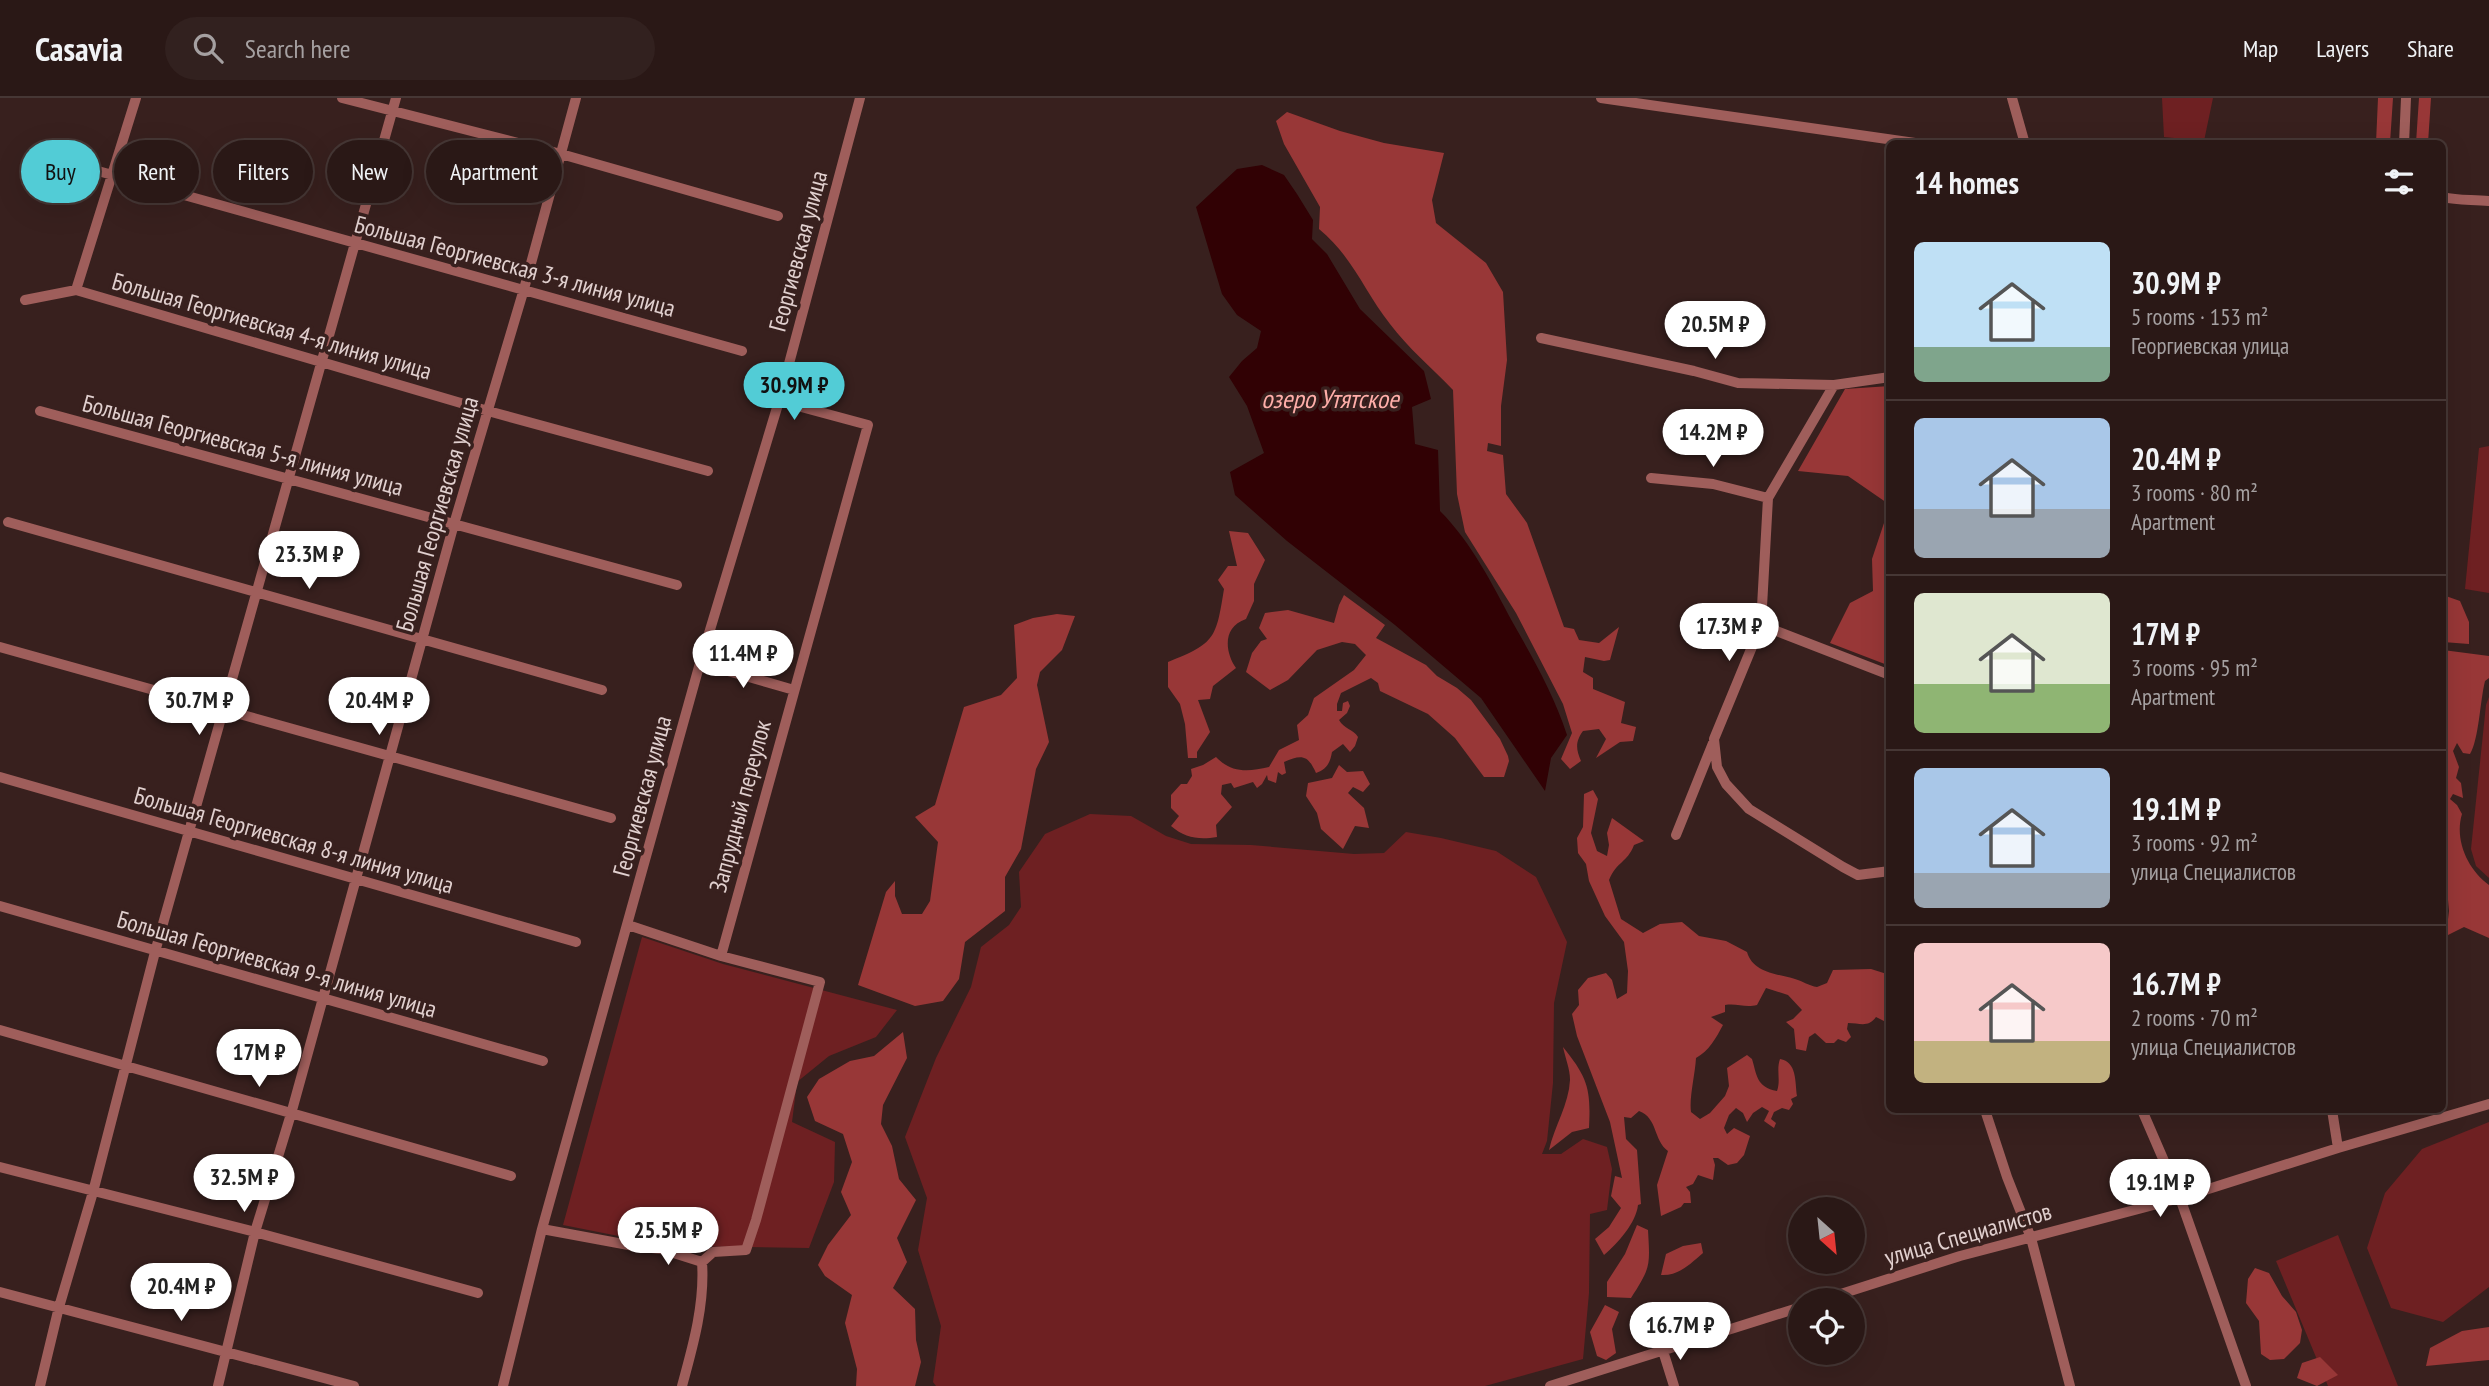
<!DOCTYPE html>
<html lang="en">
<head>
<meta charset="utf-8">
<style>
	body { margin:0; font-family:"PT Sans Narrow",sans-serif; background:#32211f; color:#f1f3f6; height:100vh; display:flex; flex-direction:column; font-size:26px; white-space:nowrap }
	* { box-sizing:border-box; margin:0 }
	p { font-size:23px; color:#a5a0a1 }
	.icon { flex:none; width:38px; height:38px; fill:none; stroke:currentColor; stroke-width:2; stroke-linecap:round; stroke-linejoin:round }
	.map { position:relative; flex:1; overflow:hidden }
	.panel { position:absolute; left:1886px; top:42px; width:560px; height:973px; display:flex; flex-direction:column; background:#2a1816; border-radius:10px; box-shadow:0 7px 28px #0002,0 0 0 2px #463735 }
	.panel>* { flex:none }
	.top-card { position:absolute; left:21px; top:42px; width:665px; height:63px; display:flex; gap:14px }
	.needle { width:46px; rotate:153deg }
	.controls { position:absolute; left:1788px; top:1099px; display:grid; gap:14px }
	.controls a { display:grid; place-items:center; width:77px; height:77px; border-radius:50%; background:#2a1816; box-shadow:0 7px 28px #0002,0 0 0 2px #463735; font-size:35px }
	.price { position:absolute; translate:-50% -60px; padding:0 16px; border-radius:24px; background:#fff; color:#222; font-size:23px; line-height:46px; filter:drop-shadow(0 2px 4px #0008) }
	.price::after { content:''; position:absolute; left:50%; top:42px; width:21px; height:16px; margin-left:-10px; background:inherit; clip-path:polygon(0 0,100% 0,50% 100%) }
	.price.on { background:#52ccd6; color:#111 }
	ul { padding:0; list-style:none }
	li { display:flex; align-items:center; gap:21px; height:175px; padding:0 28px }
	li+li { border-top:2px solid #463735 }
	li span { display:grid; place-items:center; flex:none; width:196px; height:140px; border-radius:10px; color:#555 }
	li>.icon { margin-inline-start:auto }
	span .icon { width:84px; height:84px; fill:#fffc; stroke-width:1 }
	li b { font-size:30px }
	h2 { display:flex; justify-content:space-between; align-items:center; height:84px; padding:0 28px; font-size:30px }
	.chip { padding:0 24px; border-radius:32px; background:#2a1816; box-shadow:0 7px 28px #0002,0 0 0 2px #463735; font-size:24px; line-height:63px }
	.chip.on { background:#52ccd6; color:#111 }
	header { display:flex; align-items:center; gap:42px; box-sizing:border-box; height:98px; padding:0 35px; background:#2a1816; border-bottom:2px solid #463735 }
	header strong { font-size:33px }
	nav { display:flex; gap:38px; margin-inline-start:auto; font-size:24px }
	.search { width:490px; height:63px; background:#32211f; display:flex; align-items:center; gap:18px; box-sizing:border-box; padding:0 24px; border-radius:38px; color:#a5a0a1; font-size:26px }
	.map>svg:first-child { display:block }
	.green { fill:#6e2022 }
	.forest { fill:#983737 }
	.water { fill:#310104 }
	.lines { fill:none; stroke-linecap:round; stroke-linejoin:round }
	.minor { stroke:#9f5e5b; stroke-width:10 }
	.labels { text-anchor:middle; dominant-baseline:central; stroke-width:7; stroke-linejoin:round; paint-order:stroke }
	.street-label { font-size:24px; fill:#e1d0cf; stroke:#38201e }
	.water-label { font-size:26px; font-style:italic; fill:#ffaea9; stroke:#38201e }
</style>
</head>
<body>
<header>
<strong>Casavia</strong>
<div class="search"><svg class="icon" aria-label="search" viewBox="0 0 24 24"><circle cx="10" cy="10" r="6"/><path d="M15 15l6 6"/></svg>Search here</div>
<nav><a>Map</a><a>Layers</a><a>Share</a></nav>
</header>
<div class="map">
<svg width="2489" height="1288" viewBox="0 0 2489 1288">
	<rect width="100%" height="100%" fill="#38201e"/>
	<path class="green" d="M2162 0H2213L2204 43 2164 39Z
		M2489 348V495L2465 491 2479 350Z
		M2489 599V780L2476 768 2471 751 2486 607Z
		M1090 716 1131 718 1166 738 1191 746 1251 747 1354 756 1384 755 1406 734 1441 740 1496 753 1536 779 1567 844 1554 905 1553 985 1547 1043 1542 1056H1561L1583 1041 1607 1049 1612 1071 1607 1112 1590 1116 1589 1195 1583 1261 1485 1288H936L933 1284 941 1228 918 1152 927 1100 905 1039 936 960 971 889 981 849 1009 827 1021 809 1019 774 1045 736Z
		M642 839 723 866 897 912 876 939 829 958 797 984 792 1024 835 1044 834 1084 809 1150 669 1148 563 1127Z
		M2489 1024V1189L2443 1224 2391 1210 2367 1150 2385 1095 2422 1051Z
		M2338 1137 2398 1288H2328L2276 1163Z"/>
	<path class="forest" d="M2378 0H2393L2390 45H2376Z
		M2419 0H2431L2428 45H2416Z
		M1287 14 1340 33 1384 45 1444 55 1432 102 1436 125 1486 165 1503 194 1507 262 1501 308V348L1488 345 1487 353 1503 357 1506 396 1527 425 1564 529 1574 531 1579 542 1599 545 1619 529 1610 562 1604 563 1585 559 1583 574 1593 580V591L1625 604 1621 625 1636 629 1633 643 1620 644 1596 660 1606 641 1599 631 1583 633C1575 644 1576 651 1581 663L1570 671 1561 661 1572 635 1563 606 1516 515 1465 434 1457 396 1453 292C1432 270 1408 250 1390 226 1364 193 1353 159 1319 131L1320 109 1284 46 1276 23Z
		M1890 288V568L1830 545 1850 505 1873 493 1872 461 1890 407 1848 378 1798 373 1845 291Z
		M1229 433 1248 435 1265 462 1254 486V503L1246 521C1222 529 1225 554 1236 570L1213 588 1210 601 1198 602 1210 634 1197 654V660H1188L1185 626 1180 606 1168 589V564C1216 545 1216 540 1224 491L1218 482 1228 468H1237Z
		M1344 497 1385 527 1376 540 1426 567 1437 578 1457 590 1471 602 1500 641 1508 658 1509 663 1504 679H1484L1455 640 1428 616 1380 593 1378 585 1371 580 1341 595 1337 606V613H1342L1343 605 1348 603 1350 608 1347 615 1339 622C1344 631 1353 631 1358 639L1355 648 1350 654 1343 646 1332 654C1330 665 1327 671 1316 675 1308 657 1302 656 1284 664L1286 675 1282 677 1278 674 1276 685 1268 682 1267 677 1262 686 1257 690 1253 684 1234 690 1231 685 1222 687 1221 696 1232 709 1216 727 1217 739C1199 742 1185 740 1171 728L1179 718 1171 710V697L1181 686H1187L1192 678 1191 671 1203 667 1216 659C1231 675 1248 674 1269 669L1279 652 1299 642 1297 627 1308 617 1314 600 1354 572 1366 557 1355 546 1342 544 1317 552 1288 582 1270 592 1246 574 1252 555 1261 543 1267 541 1259 530 1265 515 1288 512 1334 525 1339 507Z
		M2443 497 2460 503 2469 524V546L2443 544Z
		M1057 516 1075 518 1062 552 1040 574 1037 587 1049 644 1036 671 1021 751 1005 779V813L965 844 959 881 943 903 915 908 858 887 886 794 895 783V798L902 816H922L930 803 938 744 915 719 935 707 964 609 1001 597 1017 580 1014 527 1033 520Z
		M2443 552 2489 558V580L2485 583C2480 603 2479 641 2470 656L2463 655 2457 645 2453 653 2459 669 2456 680 2461 685 2463 700 2453 696 2450 701 2457 707 2462 716C2454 742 2468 772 2489 787V840L2464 829 2446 838 2449 813 2443 746Z
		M1339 667 1347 674 1363 673 1370 686 1363 694 1353 689 1348 695 1364 710 1369 730 1355 728 1343 751 1321 731 1317 715 1306 698 1308 685 1332 680Z
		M1593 692 1598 701 1591 735 1597 753 1607 758 1609 747 1607 735 1612 720 1644 743 1634 747C1627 765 1617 763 1609 782L1621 821 1643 835 1660 826 1682 824 1699 838 1726 843 1747 854C1753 875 1778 876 1795 881 1803 883 1809 888 1817 889L1827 885 1833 872 1871 871 1890 877V926L1876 919C1868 930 1860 925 1848 925L1847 931 1851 939 1846 944 1838 941 1834 945H1826L1815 935 1809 939 1806 953 1796 951 1794 931 1786 924 1793 921 1802 912 1788 897 1766 890 1757 907C1745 910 1737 905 1725 907V914L1711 919 1723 927C1716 940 1709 953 1696 960 1695 977 1689 1000 1691 1014L1700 1021 1710 1015 1725 998 1729 988 1727 970 1747 957 1752 961C1757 977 1756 989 1777 993 1781 982 1776 972 1780 961 1797 964 1795 983 1797 998L1791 1001 1793 1006 1789 1012 1782 1010 1774 1014 1771 1021 1776 1025 1774 1030 1764 1023 1769 1013 1762 1009 1753 1015 1747 1024 1743 1015 1736 1010 1729 1017 1724 1030 1727 1036 1734 1030 1750 1038 1744 1057 1737 1065 1728 1067 1718 1060H1713L1715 1067 1713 1082 1698 1077 1693 1086 1686 1089 1690 1094 1691 1105H1684L1681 1109 1661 1118 1657 1087 1668 1053C1653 1042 1658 1020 1639 1013L1631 1020 1624 1019 1626 1041 1637 1052 1641 1106 1638 1107C1636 1125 1618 1145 1604 1157L1595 1141 1609 1129 1621 1110 1611 1098 1615 1078 1622 1080 1610 1024 1577 938 1572 916 1579 907 1578 892 1588 880 1606 875 1612 882 1617 901 1627 895 1628 873 1624 844 1605 818 1589 783 1586 766 1578 755 1577 740 1583 729 1584 696Z
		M903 934 907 960 883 1007 881 1026 892 1048 899 1081 916 1102 897 1140 907 1164 893 1190 915 1211 916 1242 921 1264 915 1288H856L857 1271 845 1225 852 1197 825 1178 818 1167 828 1147 851 1117 841 1094 852 1064 843 1036 815 1023 807 999 819 981 850 963 874 958Z
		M1563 949C1588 980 1591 991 1589 1030L1572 1034 1549 1052C1554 1029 1569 1006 1570 982 1570 971 1565 959 1563 949Z
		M1637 1127 1648 1132C1650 1168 1651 1169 1631 1200L1607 1199V1184L1625 1156Z
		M1701 1145 1703 1155C1690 1166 1679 1178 1661 1177L1666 1156 1683 1148Z
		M2255 1170 2269 1175 2282 1198 2296 1214 2302 1232 2300 1245 2284 1261 2270 1262 2261 1256 2259 1223 2246 1205 2248 1181Z
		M1605 1207 1619 1214 1612 1231 1616 1255 1606 1262 1597 1258 1590 1234Z
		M2489 1229V1262L2426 1268 2430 1250 2462 1233Z
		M2320 1259 2338 1277 2317 1288 2297 1280 2302 1265Z"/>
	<path class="water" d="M1262 67 1284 77 1297 96 1313 122 1312 141 1327 156 1360 211 1424 273 1431 301 1412 309 1415 346 1438 352 1440 413C1472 445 1492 486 1513 525 1534 562 1554 597 1567 637L1551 660 1545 693 1481 600 1395 527 1287 443 1235 397 1230 374 1264 355 1247 308 1229 279 1242 263 1257 250 1261 233 1237 217 1222 196 1196 109 1237 71Z"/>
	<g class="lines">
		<path class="minor" d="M342 0 561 56 778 118
			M1601 0 1922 46
			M2012 0 2025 46
			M2404 46 2406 0
			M33 67 73 66 742 253
			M2443 99C2459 103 2473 101 2489 103
			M76 192 136 0
			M25 202 76 192 488 313 708 373
			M1541 240 1694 273 1738 285 1834 287 1890 279
			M1834 287 1768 400 1761 527 1714 641 1717 669 1726 686 1749 711 1843 769 1858 777 1890 773
			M40 313 677 487
			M1651 380 1713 386 1768 400
			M8 424 602 592
			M1761 527 1890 577
			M0 549 611 720
			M700 565 794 592
			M0 679 576 844
			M1676 737 1713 645
			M0 808 543 963
			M628 827 721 858 820 884 756 1122 746 1152 713 1154 702 1164
			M721 858 868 327 779 303
			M0 932 511 1078
			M1985 1012 2007 1079 2031 1140 2070 1288
			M2142 1012 2180 1100 2246 1288
			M2332 1012 2338 1050
			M0 1069 255 1134 478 1195
			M542 1131 634 1148 661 1151 702 1164C705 1206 693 1248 682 1288
			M0 1194 354 1288
			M1822 1202 1960 1158 2180 1100 2338 1050 2489 1006
			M1663 1253 1674 1288
			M40 1288 59 1209 93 1094 155 854 396 0
			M218 1288 255 1134 291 1016 454 426 524 191 576 0
			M503 1288 542 1131 700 565 779 303 860 0
			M1550 1288 1801 1209"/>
	</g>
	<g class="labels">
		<g class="street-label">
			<text transform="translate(798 153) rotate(-75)">Георгиевская улица</text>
			<text transform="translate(515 168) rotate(15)">Большая Георгиевская 3-я линия улица</text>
			<text transform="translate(272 228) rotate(16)">Большая Георгиевская 4-я линия улица</text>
			<text transform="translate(243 347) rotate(15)">Большая Георгиевская 5-я линия улица</text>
			<text transform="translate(437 416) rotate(-74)">Большая Георгиевская улица</text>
			<text transform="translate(642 698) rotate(-75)">Георгиевская улица</text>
			<text transform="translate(740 708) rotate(-75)">Запрудный переулок</text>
			<text transform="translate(294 742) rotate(16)">Большая Георгиевская 8-я линия улица</text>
			<text transform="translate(277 866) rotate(16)">Большая Георгиевская 9-я линия улица</text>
			<text transform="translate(1968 1136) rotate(-16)">улица Специалистов</text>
		</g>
		<g class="water-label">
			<text x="1330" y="300">озеро Утятское</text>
		</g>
	</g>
</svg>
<div class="controls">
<a><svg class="needle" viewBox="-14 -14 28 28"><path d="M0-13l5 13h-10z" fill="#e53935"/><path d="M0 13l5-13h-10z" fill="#a5a0a1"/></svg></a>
<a><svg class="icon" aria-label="locate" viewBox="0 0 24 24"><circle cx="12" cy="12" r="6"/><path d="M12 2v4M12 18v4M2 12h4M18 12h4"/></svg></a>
</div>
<b class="price" style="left:1715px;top:263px">20.5M ₽</b>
<b class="price on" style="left:794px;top:324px">30.9M ₽</b>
<b class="price" style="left:1713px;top:371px">14.2M ₽</b>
<b class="price" style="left:309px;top:493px">23.3M ₽</b>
<b class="price" style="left:1729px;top:565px">17.3M ₽</b>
<b class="price" style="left:743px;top:592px">11.4M ₽</b>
<b class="price" style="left:199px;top:639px">30.7M ₽</b>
<b class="price" style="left:379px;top:639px">20.4M ₽</b>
<b class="price" style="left:259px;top:991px">17M ₽</b>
<b class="price" style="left:244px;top:1116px">32.5M ₽</b>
<b class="price" style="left:2160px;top:1121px">19.1M ₽</b>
<b class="price" style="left:668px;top:1169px">25.5M ₽</b>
<b class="price" style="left:181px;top:1225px">20.4M ₽</b>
<b class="price" style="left:1680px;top:1264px">16.7M ₽</b>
<div class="top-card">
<a class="chip on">Buy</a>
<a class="chip">Rent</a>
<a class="chip">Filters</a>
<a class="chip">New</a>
<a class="chip">Apartment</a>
</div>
<section class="panel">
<h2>14 homes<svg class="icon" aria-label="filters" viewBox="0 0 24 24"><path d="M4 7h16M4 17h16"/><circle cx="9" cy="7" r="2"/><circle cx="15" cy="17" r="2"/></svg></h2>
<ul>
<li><span style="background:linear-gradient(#bfe0f5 75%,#7fa58c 0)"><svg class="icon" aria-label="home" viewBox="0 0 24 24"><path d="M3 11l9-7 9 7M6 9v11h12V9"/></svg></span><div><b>30.9M ₽</b><p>5 rooms · 153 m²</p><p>Георгиевская улица</p></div></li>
<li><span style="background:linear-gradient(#a9c7e8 65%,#9aa5b1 0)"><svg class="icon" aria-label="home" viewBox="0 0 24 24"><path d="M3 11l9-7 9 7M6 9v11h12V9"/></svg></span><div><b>20.4M ₽</b><p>3 rooms · 80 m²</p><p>Apartment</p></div></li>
<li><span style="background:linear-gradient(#dfe7d0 65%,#8fb573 0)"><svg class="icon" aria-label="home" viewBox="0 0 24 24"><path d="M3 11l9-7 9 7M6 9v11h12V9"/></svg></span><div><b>17M ₽</b><p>3 rooms · 95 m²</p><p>Apartment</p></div></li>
<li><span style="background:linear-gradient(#a9c7e8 75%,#9aa5b1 0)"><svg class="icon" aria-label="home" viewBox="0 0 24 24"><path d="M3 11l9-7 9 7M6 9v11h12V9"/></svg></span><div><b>19.1M ₽</b><p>3 rooms · 92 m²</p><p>улица Специалистов</p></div></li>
<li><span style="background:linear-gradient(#f6c9c9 70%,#c2b280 0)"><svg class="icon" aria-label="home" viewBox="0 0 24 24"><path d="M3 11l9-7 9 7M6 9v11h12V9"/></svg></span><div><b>16.7M ₽</b><p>2 rooms · 70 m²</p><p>улица Специалистов</p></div></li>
</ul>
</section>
</div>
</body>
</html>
